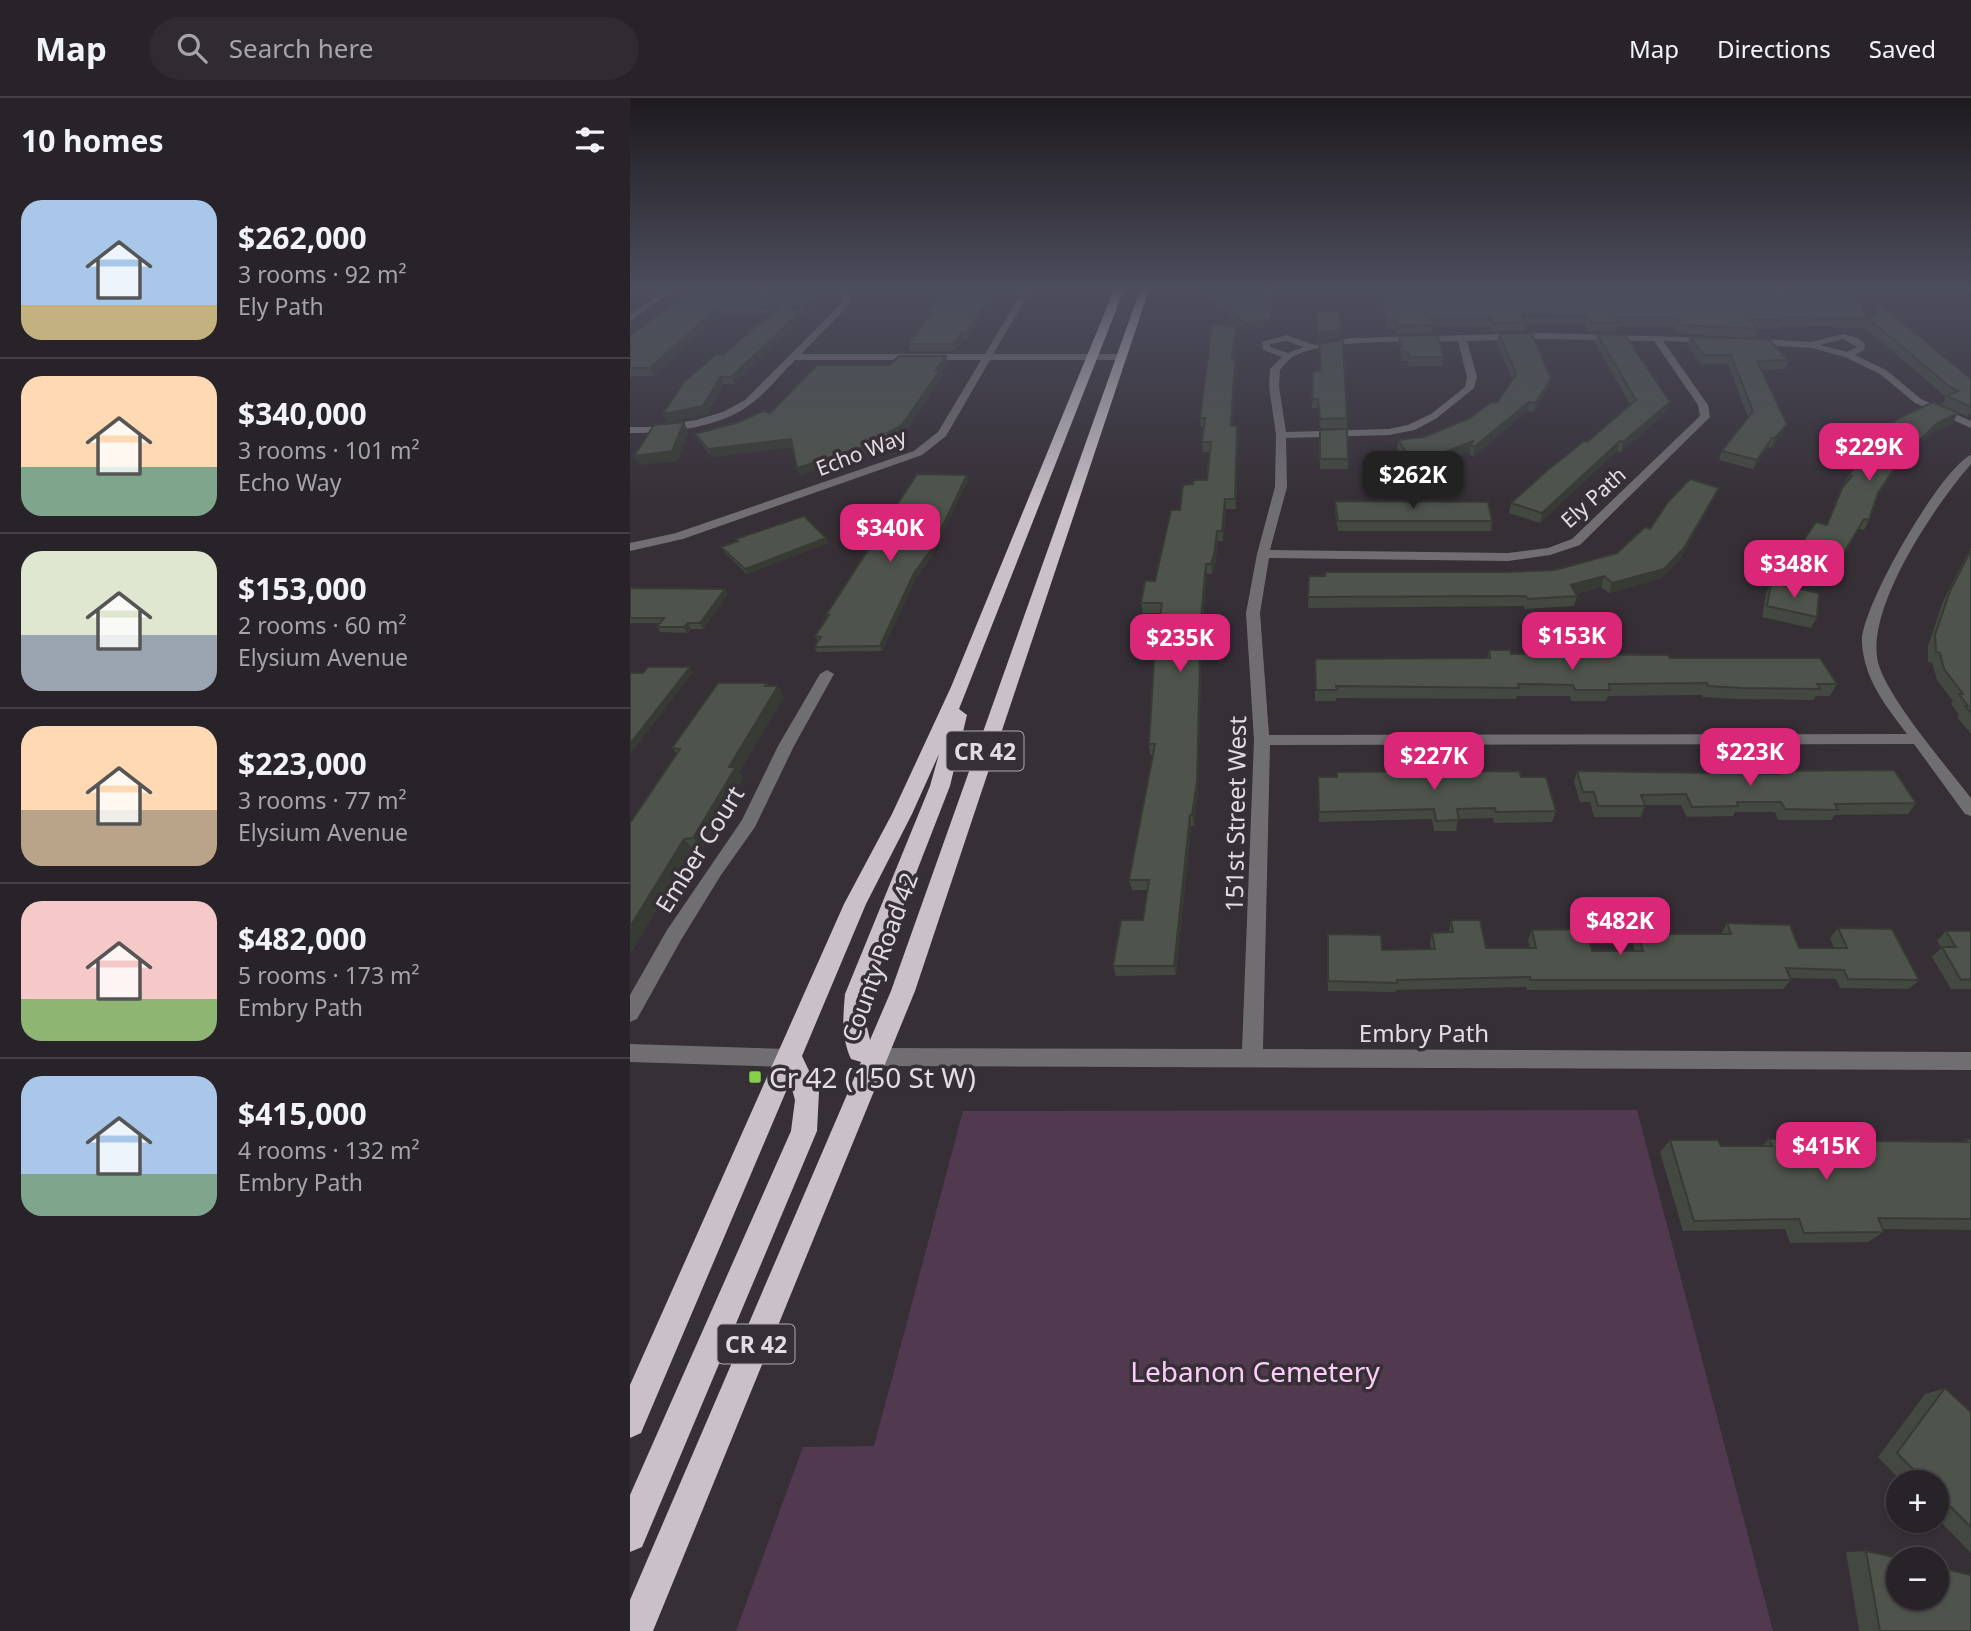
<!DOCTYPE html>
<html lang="en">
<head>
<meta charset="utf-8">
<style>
	body { margin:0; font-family:"Noto Sans",sans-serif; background:#302b30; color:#f1f3f6; height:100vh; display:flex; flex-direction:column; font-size:26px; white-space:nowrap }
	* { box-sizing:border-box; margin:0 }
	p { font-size:23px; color:#a5a4a8 }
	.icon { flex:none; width:38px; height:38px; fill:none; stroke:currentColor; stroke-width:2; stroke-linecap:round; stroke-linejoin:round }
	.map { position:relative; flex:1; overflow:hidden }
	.side { display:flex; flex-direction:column; background:#282328; width:630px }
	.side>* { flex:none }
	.tools { position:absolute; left:1256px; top:1372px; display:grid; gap:14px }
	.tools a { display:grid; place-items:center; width:63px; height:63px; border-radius:50%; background:#282328; box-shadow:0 2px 5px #0004,0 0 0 2px #444045; font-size:35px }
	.price { position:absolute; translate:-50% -60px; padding:0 16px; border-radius:14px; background:#db2777; color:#fff; font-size:23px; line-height:46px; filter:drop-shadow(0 2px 4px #0008) }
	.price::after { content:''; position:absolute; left:50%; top:42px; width:21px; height:16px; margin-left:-10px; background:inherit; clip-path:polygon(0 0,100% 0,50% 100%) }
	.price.active { background:#222; color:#fff }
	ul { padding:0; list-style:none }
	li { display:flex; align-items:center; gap:21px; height:175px; padding:0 21px }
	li+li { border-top:2px solid #444045 }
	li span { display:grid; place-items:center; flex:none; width:196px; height:140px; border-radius:21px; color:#555 }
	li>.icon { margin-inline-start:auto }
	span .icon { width:84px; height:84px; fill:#fffc; stroke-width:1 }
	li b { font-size:30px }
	h2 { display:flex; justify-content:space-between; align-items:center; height:84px; padding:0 21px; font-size:30px }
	header { display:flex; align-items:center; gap:42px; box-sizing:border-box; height:98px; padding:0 35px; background:#282328; border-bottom:2px solid #444045 }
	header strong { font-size:33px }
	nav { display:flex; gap:38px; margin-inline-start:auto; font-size:24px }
	.search { width:490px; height:63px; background:#302b30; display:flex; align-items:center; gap:18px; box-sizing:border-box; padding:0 24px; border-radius:38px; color:#a5a4a8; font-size:26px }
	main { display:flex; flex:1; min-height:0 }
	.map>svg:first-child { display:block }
	.green { fill:#513a50 }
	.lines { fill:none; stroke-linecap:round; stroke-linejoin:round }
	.minor { fill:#716e71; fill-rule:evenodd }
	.highway { fill:#c9c0c8; fill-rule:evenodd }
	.wall { fill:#434840 }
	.shaded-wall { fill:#373b34 }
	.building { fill:#4e544b; stroke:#373b34; stroke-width:2 }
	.poi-dot { fill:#86cf4b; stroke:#362f36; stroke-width:2.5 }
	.labels { text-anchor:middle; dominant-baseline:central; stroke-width:7; stroke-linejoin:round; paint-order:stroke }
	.far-street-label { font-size:21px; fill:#e2dde2; stroke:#362f36 }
	.shield { fill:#362f36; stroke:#aea9ae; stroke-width:2 }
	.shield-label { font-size:23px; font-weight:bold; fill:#e2dde2 }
	.street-label { font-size:24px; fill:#e2dde2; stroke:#362f36 }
	.near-poi-label { font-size:28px; fill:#e2dde2; stroke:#362f36; text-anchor:start }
	.near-park-label { font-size:28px; fill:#fbccf9; stroke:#362f36 }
</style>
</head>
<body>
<header>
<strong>Map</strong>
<div class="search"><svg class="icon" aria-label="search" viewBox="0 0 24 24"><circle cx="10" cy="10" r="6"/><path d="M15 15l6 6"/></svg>Search here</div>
<nav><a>Map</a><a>Directions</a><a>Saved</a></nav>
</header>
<main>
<section class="side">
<h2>10 homes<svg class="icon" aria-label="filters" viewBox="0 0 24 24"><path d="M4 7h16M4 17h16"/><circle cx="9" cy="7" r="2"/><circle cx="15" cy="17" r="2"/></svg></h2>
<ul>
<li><span style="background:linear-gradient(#a9c7e8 75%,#c2b280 0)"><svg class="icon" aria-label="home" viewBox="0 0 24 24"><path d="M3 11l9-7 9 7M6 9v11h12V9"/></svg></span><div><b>$262,000</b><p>3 rooms · 92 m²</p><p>Ely Path</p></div></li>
<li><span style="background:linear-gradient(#ffd9b3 65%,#7fa58c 0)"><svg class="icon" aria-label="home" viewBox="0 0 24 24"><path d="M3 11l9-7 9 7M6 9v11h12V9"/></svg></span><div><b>$340,000</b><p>3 rooms · 101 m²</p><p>Echo Way</p></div></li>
<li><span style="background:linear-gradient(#dfe7d0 60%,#9aa5b1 0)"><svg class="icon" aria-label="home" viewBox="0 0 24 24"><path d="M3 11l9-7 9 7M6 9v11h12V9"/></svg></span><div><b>$153,000</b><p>2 rooms · 60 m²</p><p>Elysium Avenue</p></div></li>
<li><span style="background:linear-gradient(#ffd9b3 60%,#b9a48a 0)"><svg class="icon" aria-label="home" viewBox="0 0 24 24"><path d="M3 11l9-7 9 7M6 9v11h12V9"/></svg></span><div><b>$223,000</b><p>3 rooms · 77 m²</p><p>Elysium Avenue</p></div></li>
<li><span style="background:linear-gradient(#f6c9c9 70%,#8fb573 0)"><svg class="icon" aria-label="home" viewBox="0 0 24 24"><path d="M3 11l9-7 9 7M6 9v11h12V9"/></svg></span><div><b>$482,000</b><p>5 rooms · 173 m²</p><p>Embry Path</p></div></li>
<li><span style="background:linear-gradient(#a9c7e8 70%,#7fa58c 0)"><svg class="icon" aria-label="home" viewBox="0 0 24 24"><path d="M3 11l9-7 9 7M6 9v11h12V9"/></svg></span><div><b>$415,000</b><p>4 rooms · 132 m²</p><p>Embry Path</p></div></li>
</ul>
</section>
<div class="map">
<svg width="1341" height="1533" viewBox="0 0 1341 1533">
	<rect width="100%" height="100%" fill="#362f36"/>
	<path class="green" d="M1007 1012 1143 1533H106L173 1349 244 1348 333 1013Z"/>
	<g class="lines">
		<path class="minor" d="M35 192H44L0 223V217Z
			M206 192H214L221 196V205L171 256H355L393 192H401L363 256H490L494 259 490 262H360L316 338 292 357 53 441 0 453V445L46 435 284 353 308 334 351 262H165C151 276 138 293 122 305 91 330 39 335 0 335V329H22L66 322 93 314 115 302 213 204 214 199Z
			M914 235 1085 240 1082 245 1033 243 1078 307 1080 319 950 447 920 457 878 463 639 460 630 515 639 637 1277 636C1256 608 1234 581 1232 545 1229 512 1311 370 1341 357V366C1306 406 1235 510 1248 564 1256 598 1317 669 1341 700V718L1335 716 1284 646 640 647 633 951 1341 954V972L247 968 240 966 237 959 240 952 247 950 612 951 624 642 616 515 627 456 645 389 646 337 639 288 640 271 652 259 633 252 632 244 656 237 685 247 721 240ZM914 241 1024 243 1068 307 1070 318 942 441 918 450 878 455 640 452 657 389 656 340 759 337 785 332 807 320 844 290 847 279 837 243ZM656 243 674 249 658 255 640 249V246ZM828 243 837 279 835 289 801 316 778 327 759 331 656 334 649 288 650 272C653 268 657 263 661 260 690 240 791 244 828 243Z
			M1213 236 1228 240 1235 246 1234 252 1225 257 1256 272 1291 301 1341 323V330L1285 305 1250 276 1215 259 1182 250 1117 246 1113 243 1117 240 1181 244ZM1213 241 1227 249 1217 254 1190 247Z
			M197 572 204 576 164 648 125 729 91 777 51 842 7 921 0 924V897L37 832 112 722 148 648 190 576Z
			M0 946 159 951 166 953 169 960 166 967 159 969 0 964Z"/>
		<path class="highway" d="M484 192H494L329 611 337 617 320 688 239 896 236 925 240 942 261 893 510 192H519L285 893 23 1533H0V1502L231 964 221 961C211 939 213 919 215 896L300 688 309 656 282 716 236 806 172 958 189 994 187 1033 12 1449 0 1454V1397L161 1033 165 1002 160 984 11 1335 0 1340V1287L214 806 262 716 321 589Z"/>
	</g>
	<path class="wall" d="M62 192H203L176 216H167L170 223 104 286H94L77 316 37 324 33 316 93 257 141 216H91L24 278H3L0 280V237Z
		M254 192H279L272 201Z
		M311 192H368L369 196 337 241H334L325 253H280L278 246 296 222Z
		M575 192H644L641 228 614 232Z
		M748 192H1225L1238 222 1234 230 1150 228 1149 231H1128L1125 240 1048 236 1043 228H987L986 234 959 233 955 226H896L894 233 862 234 860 228H803L802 235 766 236 765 231H756Z
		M1239 221 1341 281V316L1336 318 1312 307 1316 299 1235 230Z
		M606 236 604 262H605L606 271 602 328H607L608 337 606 411H596L593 443H588L585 467 582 476H577L572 530 568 694 564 728H561L546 877 486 878 483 868 513 822 517 792H502L499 782 523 657H520L519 646 531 515H513L511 505 525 483 550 412 563 386 577 382 580 354H573L572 344 574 329H571L570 320Z
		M869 236 921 280 919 289 904 314 897 313 843 359 839 356 840 353 809 366 779 369 767 351 768 342 794 339 840 320 867 305 882 281 867 245Z
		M967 236 1037 314 991 354 987 353 910 425 879 415 881 405 957 344 1000 306 965 245Z
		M769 238 814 259 813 268H779L778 263H772L769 247Z
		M1060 239 1159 262 1155 271 1131 272 1153 335 1141 350 1138 349 1123 371 1089 362 1092 353 1118 319 1098 266H1071L1057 247Z
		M689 246 717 320V330H690L688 310H682L683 274 690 273Z
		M318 265 311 275 312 279 275 334 267 339 269 345 170 377 167 370 162 349 82 359 69 343 65 336 140 315 260 267Z
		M1323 325 1301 335 1279 358 1275 357 1246 400 1239 422 1234 432 1229 431 1201 478 1161 465 1166 454 1197 427 1207 400 1219 377 1244 343Z
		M690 332 718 361V371H690Z
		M337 377 338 382 302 457 286 480 252 553 187 554 184 549 188 543 185 538 197 519 196 517Z
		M1085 399 1050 461 1030 481 979 495 971 489 946 496 947 498 944 508 895 511 894 508 678 510 679 478 876 474 925 472 987 455 1020 431Z
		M705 403 862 423 861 433H708L705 413Z
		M196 440 198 445 117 476 94 454 91 449 107 443 106 441Z
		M1341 449V636L1327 619 1329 617 1321 606 1323 603 1307 582 1302 565 1298 564V548L1313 503Z
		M1141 485 1187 519 1181 530 1132 519 1136 495Z
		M0 490 98 496 73 531H61L57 535 30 534 27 529 30 525H0Z
		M859 552 881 556 1040 560 1207 586 1200 598H1186L1183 602 1105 601 1073 599 1072 597 978 598 976 603H941L940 598H887L886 601 706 600V603H685V572L857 560Z
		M137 585 139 588H148L154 599 109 674 113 680 72 751H63L0 856 47 656 42 650Z
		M947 673 1146 676 1147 673 1286 705 1278 716 1205 717 1201 722H1148L1145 714H1105L1103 718 1057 719 1051 707H1015L1011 719H964L960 704H950L944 684Z
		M707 674 891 679 926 713 922 724 864 725 863 720 828 721 826 733H804L802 721 689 724 688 679H707Z
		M821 822 856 850H900L898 842 902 832 962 853H1005L1003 846 1008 836H1091L1097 825 1169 850H1204L1200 840 1208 830 1289 882 1279 891 1210 890 1206 881 1160 880 1161 882 1153 891 897 892 896 889 766 892 765 894 698 893V836L752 852 801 851 800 845 802 835 819 834Z
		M1316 833H1341V891H1321L1302 859 1311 850 1307 843Z
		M1139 1041 1191 1049H1233L1240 1043 1331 1044 1336 1041H1341V1132L1253 1131 1254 1134 1238 1144 1160 1145 1155 1131 1053 1133 1030 1054 1040 1042 1091 1048H1132Z
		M1315 1290 1341 1314V1455L1307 1420V1384H1272L1248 1359 1295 1296Z
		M1236 1453 1341 1533H1229L1216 1454Z"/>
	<path class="shaded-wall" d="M4 192H19L0 204V194Z
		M103 192H114L93 199Z
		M193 192H203L176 216 174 209Z
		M272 192H279L272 201 270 194Z
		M366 192H368L369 196 337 241 336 234Z
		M644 192 641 228 614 232V225Z
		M88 209 91 216 24 278 20 270Z
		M167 217 170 223 104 286 101 279Z
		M606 228V236L603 271 602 262Z
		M711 231V239L688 244V235Z
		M332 234 334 241 325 253 323 246Z
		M316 258 318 265 311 275 312 279 275 334 267 339 269 345 170 377 167 370 257 335 306 272Z
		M605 262 606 271 602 337 601 328Z
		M90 279 94 286 77 316 37 324 33 316Z
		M921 280 919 289 904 314 906 305Z
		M899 304 897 313 843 359 844 349Z
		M1040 304 1037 314 991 354 993 344Z
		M1328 315 1323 325 1301 335 1279 358 1284 348 1306 326Z
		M54 324 58 333 48 363 9 367 4 358Z
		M1157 326 1153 335 1141 350 1145 340Z
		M607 328 608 337 606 411 605 401Z
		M1142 340 1138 349 1123 371 1127 362Z
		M161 341 164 349 82 359 78 351Z
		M843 343 841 346 840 353 809 366 779 369 780 360Z
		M990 343 987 353 910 425 912 415Z
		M1280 347 1275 357 1243 405 1248 395Z
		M337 377 338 382 302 457 286 480 252 553 250 548 284 475Z
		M1089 390 1085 399 1050 461 1030 481 979 495 982 485Z
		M595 401 596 411 593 443 592 433Z
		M587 433 588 443 585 467 582 476 581 466Z
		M196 440 198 445 117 476 115 471Z
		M576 466 577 476 572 530 568 694 564 728 562 717 571 520Z
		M974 478 971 489 939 498 941 487Z
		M95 491 98 496 73 531 70 525Z
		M58 525 61 531 57 535 54 529Z
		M60 569 63 574 0 657V646Z
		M148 588 154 599 109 674 113 680 72 751 63 740 99 669Z
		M560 717 561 728 546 877 544 868Z
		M54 741 63 751 0 856V829Z"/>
	<path class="building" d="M62 192H103L93 199 112 192H193L174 209H161L167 217 101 279H90L73 308 33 316 53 285 85 257H93L149 209H88L20 270H0V237Z
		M311 192H366L336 234H332L323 246H278L302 215 294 216Z
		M580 192H644L641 221 614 225Z
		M750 192H1225L1238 222 1149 219 1152 222H1120L1128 231 1051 227 1046 220 985 219 988 225H961L957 218 892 217 896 224 864 225 861 220H801L803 227 767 228 766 222H756Z
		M1251 207 1341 281V309L1317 298 1328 293 1320 289 1239 221Z
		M686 213H709L711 231 688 235Z
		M582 227 606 228 602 262H605L601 328H607L605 401H595L592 433H587L584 457 581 466H576L571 520 567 683 562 717H560L544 868H483L491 822H513L519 782H499L525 646H519L524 563 532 505H511L515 483H525L541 412H550L553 387 563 386 564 382H577L581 344H572L575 320H570Z
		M901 235 921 280 906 305 899 304 844 349 841 346 843 343 810 356 780 360 768 342 794 339 840 320 861 304 867 305 886 276 869 236Z
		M967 236 995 237 1040 304 993 344 990 343 912 415 881 405 919 371 954 343 957 344 1006 302Z
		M807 237 814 259H780L778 254H773L769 238Z
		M1060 239 1138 241 1159 262 1127 263 1157 326 1145 340H1142L1127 362 1092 353 1123 313 1101 257H1074Z
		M713 242 717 320 690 321 688 301H682L683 274 691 273 689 246Z
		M269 258H316L306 272H310L272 327 257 335 266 338 167 370 161 341 78 351 65 336 109 324 133 313 140 315 187 267H260Z
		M1303 304 1328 315 1306 326 1284 348 1280 347 1248 395 1239 422 1234 421 1206 468 1166 454 1186 424 1197 427 1212 390 1222 378 1219 377 1244 343 1267 321Z
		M54 324 42 353 4 358 24 327Z
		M717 331 718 361H690V332Z
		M287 376 337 377 301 452 284 475 250 548 184 549 191 539 185 538 199 517H196Z
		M1060 381 1089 390 1054 450 1034 471 982 485 974 478 941 487 947 498 898 501 896 498 678 499 679 478H695L696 474H876L925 472 987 455 1015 429 1020 431 1038 404Z
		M705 403 858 404 862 423H708Z
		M174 418 196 440 115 471 91 449 108 443 106 441Z
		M1341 452V615L1335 608H1338L1329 596H1333L1314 571 1310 555 1306 554 1305 537 1320 493Z
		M1141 485 1189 495 1187 519 1137 508Z
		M0 490 95 491 70 525H58L54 529H27L34 520H0Z
		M859 552H880L881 556 1038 557 1040 560H1190L1207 586H1187L1190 591 1111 590 1078 588 1077 585 979 586 980 592H945L943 587 888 586 889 590 706 588 707 592H686L685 561 860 560Z
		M18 569H60L0 646V575H13Z
		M88 585H137L135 588H148L99 669H106L63 740 54 741 0 829V725L50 651 42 650Z
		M1264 672 1286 705 1205 706 1208 712 1155 711 1151 704H1107L1108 708 1062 709 1056 696 1011 697 1015 708H968L964 694H953L947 673 1149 676 1147 673Z
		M889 673 891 679H916L926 713 866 714 865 710 827 711 829 722 806 723 804 711 689 714 688 679H707V674Z
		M821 822H850L856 850H906L902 832 956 831 962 853H1013L1008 836H1101L1097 825 1160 827 1169 850H1217L1208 830 1262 831 1289 882 1218 881 1214 872 1156 870 1161 882H900V879L767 882V885L698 883V836L751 837 752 852 805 851 802 835 823 834Z
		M1316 833H1341V881L1331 882 1312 849H1326Z
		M1139 1041H1187L1191 1049H1243L1240 1043 1338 1044 1336 1041H1341V1121L1248 1120 1254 1134 1174 1135 1169 1121 1064 1123 1040 1042H1088L1091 1048H1142Z
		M1315 1290 1341 1314V1429L1307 1395V1384H1296L1267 1355Z
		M1236 1453 1273 1461H1269V1500H1307V1469L1341 1477V1533H1250Z"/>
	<linearGradient id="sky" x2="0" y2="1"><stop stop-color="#1e1a1e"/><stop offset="0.47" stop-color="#4c4d5d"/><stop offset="1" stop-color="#4c4d5d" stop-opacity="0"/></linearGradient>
	<rect width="1341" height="406" fill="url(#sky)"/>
	<rect class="poi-dot" x="118" y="972" width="14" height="14" rx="3.5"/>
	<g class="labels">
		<g class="far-street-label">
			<text transform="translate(231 354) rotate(-21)">Echo Way</text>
			<text transform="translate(963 399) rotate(-42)">Ely Path</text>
		</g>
		<g class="shield">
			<rect x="316.5" y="633.5" width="77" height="39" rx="5"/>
			<rect x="87.5" y="1226.5" width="77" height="39" rx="5"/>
		</g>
		<g class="shield-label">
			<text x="355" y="653">CR 42</text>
			<text x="126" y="1246">CR 42</text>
		</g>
		<g class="street-label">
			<text transform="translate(605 716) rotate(-89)">151st Street West</text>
			<text transform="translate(69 751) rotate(-58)">Ember Court</text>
			<text transform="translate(249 859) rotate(-70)">County Road 42</text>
			<text x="794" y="934">Embry Path</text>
		</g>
		<g class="near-poi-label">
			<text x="139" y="979">Cr 42 (150 St W)</text>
		</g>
		<g class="near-park-label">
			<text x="625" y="1273">Lebanon Cemetery</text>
		</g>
	</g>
</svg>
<div class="tools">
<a>+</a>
<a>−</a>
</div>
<b class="price" style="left:1239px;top:385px">$229K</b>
<b class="price active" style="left:783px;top:413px">$262K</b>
<b class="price" style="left:260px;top:466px">$340K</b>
<b class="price" style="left:1164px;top:502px">$348K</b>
<b class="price" style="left:942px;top:574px">$153K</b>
<b class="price" style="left:550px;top:576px">$235K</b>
<b class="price" style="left:1120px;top:690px">$223K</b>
<b class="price" style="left:804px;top:694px">$227K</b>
<b class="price" style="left:990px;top:859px">$482K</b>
<b class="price" style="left:1196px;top:1084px">$415K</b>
</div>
</main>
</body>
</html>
